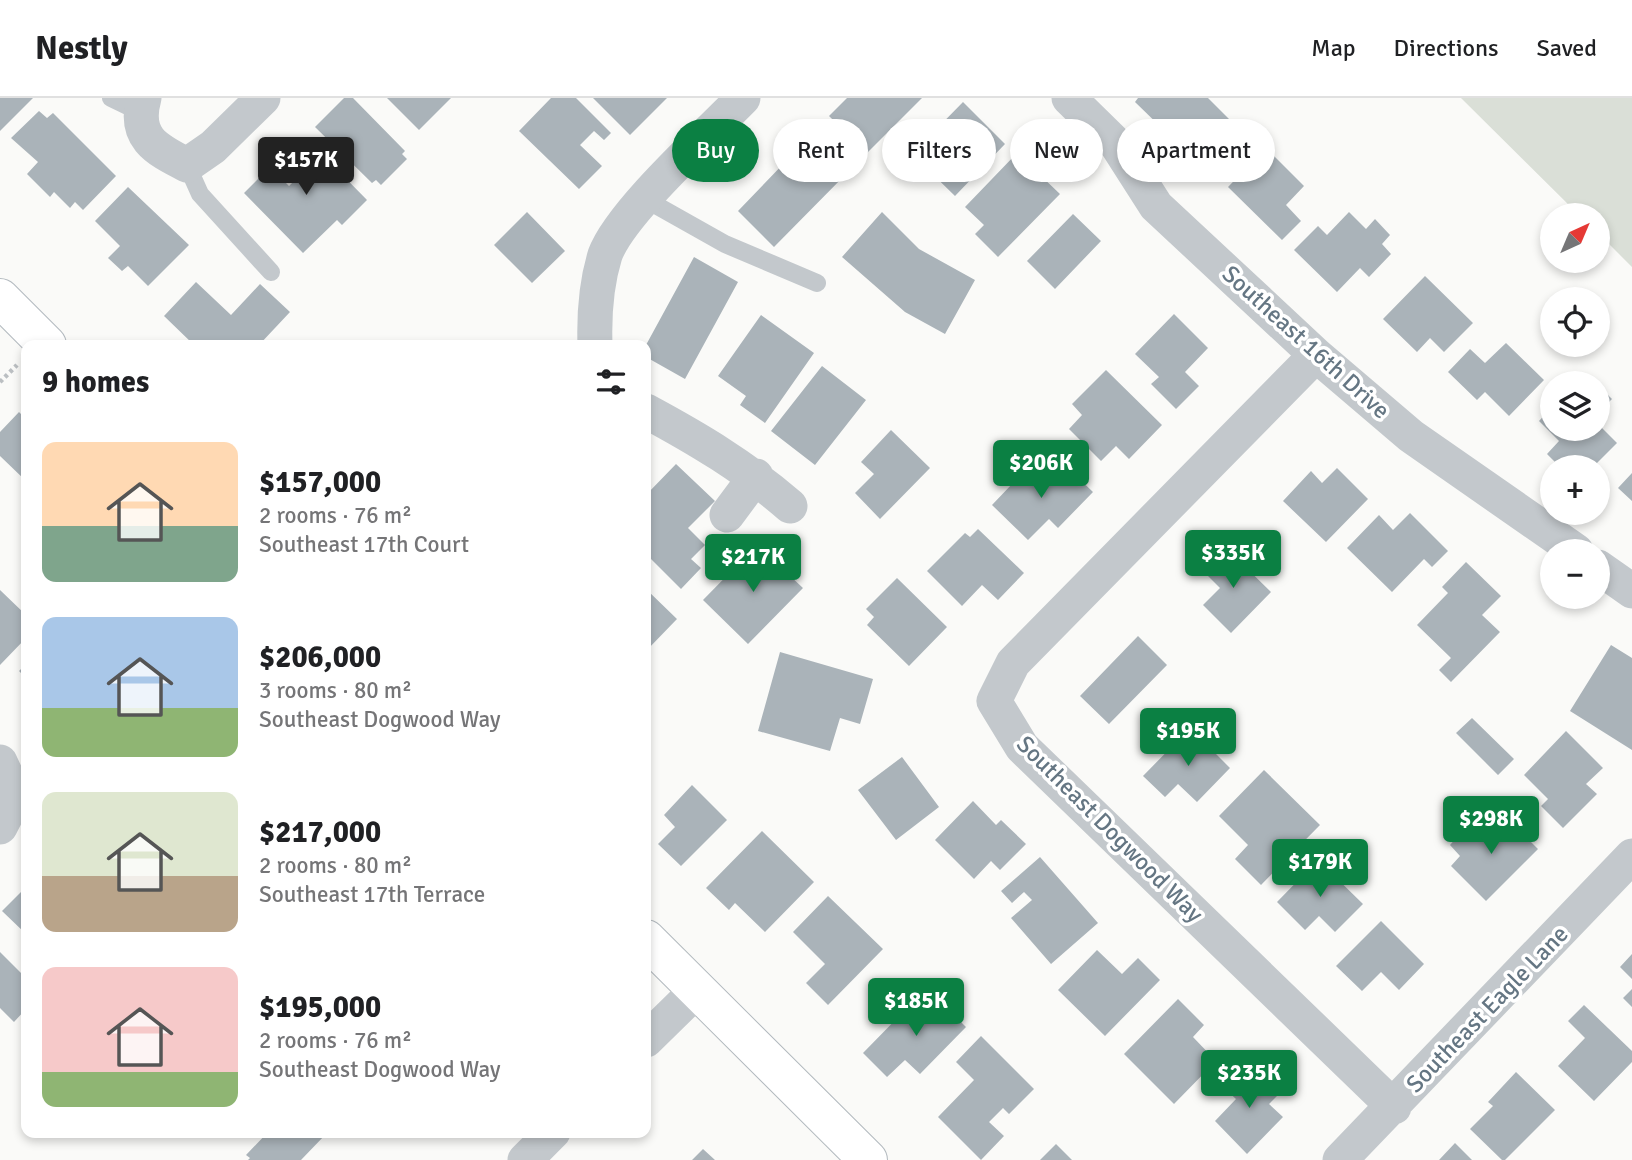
<!DOCTYPE html>
<html lang="en">
<head>
<meta charset="utf-8">
<style>
	body { margin:0; font-family:Signika,sans-serif; background:#f2f2f2; color:#202124; height:100vh; display:flex; flex-direction:column; font-size:26px; white-space:nowrap }
	* { box-sizing:border-box; margin:0 }
	p { font-size:23px; color:#757577 }
	.icon { flex:none; width:38px; height:38px; fill:none; stroke:currentColor; stroke-width:2; stroke-linecap:round; stroke-linejoin:round }
	.map { position:relative; flex:1; overflow:hidden }
	.details { position:absolute; left:21px; top:242px; width:630px; height:798px; display:flex; flex-direction:column; background:#fff; border-radius:14px; box-shadow:0 4px 10px #0003 }
	.details>* { flex:none }
	.banner { position:absolute; left:672px; top:21px; width:665px; height:63px; display:flex; gap:14px }
	.needle { width:46px; rotate:44deg }
	.tools { position:absolute; left:1540px; top:105px; display:grid; gap:14px }
	.tools a { display:grid; place-items:center; width:70px; height:70px; border-radius:50%; background:#fff; box-shadow:0 4px 10px #0003; font-size:35px }
	.price { position:absolute; translate:-50% -60px; padding:0 16px; border-radius:7px; background:#0b8043; color:#fff; font-size:23px; line-height:46px; filter:drop-shadow(0 2px 4px #0008) }
	.price::after { content:''; position:absolute; left:50%; top:42px; width:21px; height:16px; margin-left:-10px; background:inherit; clip-path:polygon(0 0,100% 0,50% 100%) }
	.price.active { background:#222; color:#fff }
	ul { padding:0; list-style:none }
	li { display:flex; align-items:center; gap:21px; height:175px; padding:0 21px }
	li span { display:grid; place-items:center; flex:none; width:196px; height:140px; border-radius:14px; color:#555 }
	li>.icon { margin-inline-start:auto }
	span .icon { width:84px; height:84px; fill:#fffc; stroke-width:1 }
	li b { font-size:30px }
	h2 { display:flex; justify-content:space-between; align-items:center; height:84px; padding:0 21px; font-size:30px }
	.chip { padding:0 24px; border-radius:32px; background:#fff; box-shadow:0 4px 10px #0003; font-size:24px; line-height:63px }
	.chip.active { background:#0b8043; color:#fff }
	header { display:flex; align-items:center; gap:42px; box-sizing:border-box; height:98px; padding:0 35px; background:#fff; border-bottom:2px solid #e0e0e0 }
	header strong { font-size:33px }
	nav { display:flex; gap:38px; margin-inline-start:auto; font-size:24px }
	.map>svg:first-child { display:block }
	.green { fill:#dadfd7 }
	.building { fill:#aab3b9 }
	.lines { fill:none; stroke-linecap:round; stroke-linejoin:round }
	.secondary-casing { stroke:#b3babf; stroke-width:40 }
	.path { stroke:#bbbfc2; stroke-width:4.5; stroke-dasharray:3.5 3.5; stroke-linecap:butt }
	.lane { stroke:#c3c8cc; stroke-width:18 }
	.street { stroke:#c3c8cc; stroke-width:35 }
	.secondary { stroke:#fff; stroke-width:38 }
	.labels { text-anchor:middle; dominant-baseline:central; stroke-width:7; stroke-linejoin:round; paint-order:stroke }
	.street-label { font-size:24px; fill:#657683; stroke:#fff }
</style>
</head>
<body>
<header>
<strong>Nestly</strong>
<nav><a>Map</a><a>Directions</a><a>Saved</a></nav>
</header>
<div class="map">
<svg width="1632" height="1062" viewBox="0 0 1632 1062">
	<rect width="100%" height="100%" fill="#fafaf8"/>
	<path class="green" d="M1461 0H1632V169L1598 135V117H1579Z"/>
	<path class="building" d="M0 0H33L0 33Z
		M344 0H353L405 53 402 56 407 61 381 87 376 82 372 85 315 29Z
		M387 0H451L419 32Z
		M551 0H576L611 35 604 42 594 33 580 47 602 68 579 91 519 33Z
		M593 0H667L630 37Z
		M847 0H922L867 55 829 18Z
		M1138 0H1208L1237 29 1207 60 1178 32 1171 39 1135 4Z
		M963 4 1005 46 955 98 912 56Z
		M39 13 47 20 53 15 116 78 83 112 75 104 70 110 54 94 50 99 27 76 38 64 11 40Z
		M813 35 850 72 774 149 738 113Z
		M308 42 367 102 342 127 337 122 303 155 244 95 270 69 289 88 296 81 281 67Z
		M1266 50 1304 88 1286 107 1301 123 1282 142 1228 89Z
		M1017 55 1060 96 998 159 975 136 984 127 965 109Z
		M128 89 189 147 148 188 128 168 122 173 108 160 120 148 95 123Z
		M527 114 565 153 532 185 494 147Z
		M882 114 919 151 975 182 945 236 905 214 842 159Z
		M1349 114 1366 131 1375 121 1390 137 1382 146 1391 156 1369 179 1360 170 1337 194 1294 152 1318 128 1327 137Z
		M1073 116 1101 143 1055 191 1027 163Z
		M694 159 738 184 685 281 646 259V247Z
		M1425 178 1473 225 1444 254 1430 240 1417 254 1383 221Z
		M196 184 231 217 260 186 290 214 259 247H194L164 218Z
		M1174 216 1208 250 1185 274 1199 288 1176 311 1151 286 1159 279 1135 256Z
		M761 217 814 255 765 325 740 307 746 298 718 278Z
		M1506 245 1544 282 1509 318 1485 294 1477 302 1448 274 1470 251 1485 265Z
		M822 268 866 302 815 367 771 333Z
		M1106 272 1162 327 1129 361 1116 348 1101 363 1069 331 1082 317 1072 306Z
		M1585 275 1596 285H1575Z
		M1598 287 1612 301 1598 315Z
		M1552 309V331H1598V326L1617 345 1593 369H1560L1547 356 1559 343 1539 323Z
		M19 314 26 321V383L0 358V334Z
		M891 332 930 370 880 421 855 395 874 376 861 364Z
		M1035 362 1057 384 1069 371 1093 394 1058 430 1049 421 1028 442 992 407Z
		M676 366 715 403 688 430 705 447 691 461 701 470 681 491 646 456V397Z
		M1337 370 1368 401 1326 444 1283 403 1311 373 1322 385Z
		M1632 375V403L1618 390Z
		M1410 415 1448 453 1432 469 1424 461 1392 494 1347 450 1379 417 1393 432Z
		M978 431 1024 475 998 502 982 487 962 508 927 473 965 435 970 439Z
		M757 447 803 490 748 546 703 502Z
		M1225 449 1271 494 1231 535 1203 507 1220 490 1202 472Z
		M1466 464 1501 498 1482 517 1500 534 1451 584 1439 572 1451 560 1417 527 1448 495 1442 489Z
		M897 480 947 529 909 568 867 527 874 519 866 511Z
		M646 491 677 521 646 553Z
		M0 492 26 517V540L0 567Z
		M1138 538 1167 567 1109 626 1080 598Z
		M1611 547 1632 560V652L1570 613Z
		M780 554 873 581 860 626 840 620 830 653 758 633Z
		M26 566V580L19 573Z
		M1472 620 1514 661 1498 677 1456 635Z
		M1190 630 1230 670 1197 704 1178 686 1165 699 1143 678Z
		M1566 633 1603 670 1586 686 1597 696 1563 730 1541 708 1548 701 1524 677Z
		M902 659 939 709 896 742 858 692Z
		M1264 672 1320 727 1261 787 1235 761 1248 747 1219 718Z
		M692 687 727 722 681 768 658 746 675 729 664 717Z
		M973 703 996 727 1001 722 1026 746 1000 772 991 763 974 781 935 742Z
		M1502 715 1538 751 1486 803 1451 768 1460 758 1450 747 1467 728 1479 739Z
		M762 733 814 784 765 834 735 805 729 812 706 790Z
		M1040 759 1098 825 1051 866 1011 820 1032 802 1024 794 1012 805 1001 793Z
		M1318 762 1363 806 1335 834 1319 818 1305 832 1277 804Z
		M26 789V836L2 813Z
		M828 798 883 851 828 907 806 885 825 866 793 834Z
		M1381 823 1424 866 1399 892 1381 874 1362 893 1336 868Z
		M1097 852 1122 876 1138 860 1160 882 1105 938 1058 892Z
		M0 854 26 880V911L14 924 0 910Z
		M1632 856V881L1620 869Z
		M1632 891V909L1623 900Z
		M933 896 966 929 920 976 905 962 887 979 863 955 910 907 916 913Z
		M1178 901 1204 927 1193 939 1216 963 1174 1006 1124 956Z
		M1584 907 1632 953V964L1594 1003 1558 968 1585 940 1568 923Z
		M981 938 1034 991 1009 1016 1003 1010 989 1024 1004 1038 981 1062 938 1019 974 982 956 964Z
		M1246 967 1278 997 1269 1006 1283 1019 1247 1056 1215 1023 1236 1001 1224 990Z
		M1516 974 1555 1012 1505 1062H1502L1470 1031 1493 1008 1488 1004Z
		M268 1034H324L326 1036 301 1062H248L250 1060 246 1057Z
		M1455 1045 1472 1062H1439Z
		M1056 1046 1072 1062H1040Z
		M703 1051 715 1062H692Z"/>
	<g class="lines">
		<g class="secondary-casing">
			<path id="secondary" d="M0 200 47 247
				M646 841 868 1062"/>
		</g>
		<path class="path" d="M0 284 17 267"/>
		<path class="lane" d="M111 0 140 14
			M187 67 200 96 271 174
			M645 101 725 146 817 185"/>
		<path class="street" d="M144 0C133 39 155 51 187 67L213 49 263 0
			M1069 0 1117 47 1156 108 1316 257 1411 338 1576 453
			M595 247C594 217 596 186 605 157 620 115 709 35 743 0
			M1316 257 1013 565 994 603 1022 649 1394 1009
			M646 313C698 341 745 369 790 408
			M727 417 756 378
			M1598 469 1632 493
			M0 664 16 698 26 703
			M0 729 16 698
			M646 942 697 892
			M525 1062 553 1034
			M1340 1062 1632 758"/>
		<use href="#secondary" class="secondary"/>
	</g>
	<g class="labels">
		<g class="street-label">
			<text transform="translate(1306 244) rotate(42)">Southeast 16th Drive</text>
			<text transform="translate(1110 731) rotate(45)">Southeast Dogwood Way</text>
			<text transform="translate(1487 911) rotate(-46)">Southeast Eagle Lane</text>
		</g>
	</g>
</svg>
<div class="tools">
<a><svg class="needle" viewBox="-14 -14 28 28"><path d="M0-13l5 13h-10z" fill="#e53935"/><path d="M0 13l5-13h-10z" fill="#757577"/></svg></a>
<a><svg class="icon" aria-label="locate" viewBox="0 0 24 24"><circle cx="12" cy="12" r="6"/><path d="M12 2v4M12 18v4M2 12h4M18 12h4"/></svg></a>
<a><svg class="icon" aria-label="layers" viewBox="0 0 24 24"><path d="M12 4l9 5-9 5-9-5zM3 14l9 5 9-5"/></svg></a>
<a>+</a>
<a>−</a>
</div>
<b class="price active" style="left:306px;top:99px">$157K</b>
<b class="price" style="left:1041px;top:402px">$206K</b>
<b class="price" style="left:1233px;top:492px">$335K</b>
<b class="price" style="left:753px;top:496px">$217K</b>
<b class="price" style="left:1188px;top:670px">$195K</b>
<b class="price" style="left:1491px;top:758px">$298K</b>
<b class="price" style="left:1320px;top:801px">$179K</b>
<b class="price" style="left:916px;top:940px">$185K</b>
<b class="price" style="left:1249px;top:1012px">$235K</b>
<div class="banner">
<a class="chip active">Buy</a>
<a class="chip">Rent</a>
<a class="chip">Filters</a>
<a class="chip">New</a>
<a class="chip">Apartment</a>
</div>
<section class="details">
<h2>9 homes<svg class="icon" aria-label="filters" viewBox="0 0 24 24"><path d="M4 7h16M4 17h16"/><circle cx="9" cy="7" r="2"/><circle cx="15" cy="17" r="2"/></svg></h2>
<ul>
<li><span style="background:linear-gradient(#ffd9b3 60%,#7fa58c 0)"><svg class="icon" aria-label="home" viewBox="0 0 24 24"><path d="M3 11l9-7 9 7M6 9v11h12V9"/></svg></span><div><b>$157,000</b><p>2 rooms · 76 m²</p><p>Southeast 17th Court</p></div></li>
<li><span style="background:linear-gradient(#a9c7e8 65%,#8fb573 0)"><svg class="icon" aria-label="home" viewBox="0 0 24 24"><path d="M3 11l9-7 9 7M6 9v11h12V9"/></svg></span><div><b>$206,000</b><p>3 rooms · 80 m²</p><p>Southeast Dogwood Way</p></div></li>
<li><span style="background:linear-gradient(#dfe7d0 60%,#b9a48a 0)"><svg class="icon" aria-label="home" viewBox="0 0 24 24"><path d="M3 11l9-7 9 7M6 9v11h12V9"/></svg></span><div><b>$217,000</b><p>2 rooms · 80 m²</p><p>Southeast 17th Terrace</p></div></li>
<li><span style="background:linear-gradient(#f6c9c9 75%,#8fb573 0)"><svg class="icon" aria-label="home" viewBox="0 0 24 24"><path d="M3 11l9-7 9 7M6 9v11h12V9"/></svg></span><div><b>$195,000</b><p>2 rooms · 76 m²</p><p>Southeast Dogwood Way</p></div></li>
</ul>
</section>
</div>
</body>
</html>
